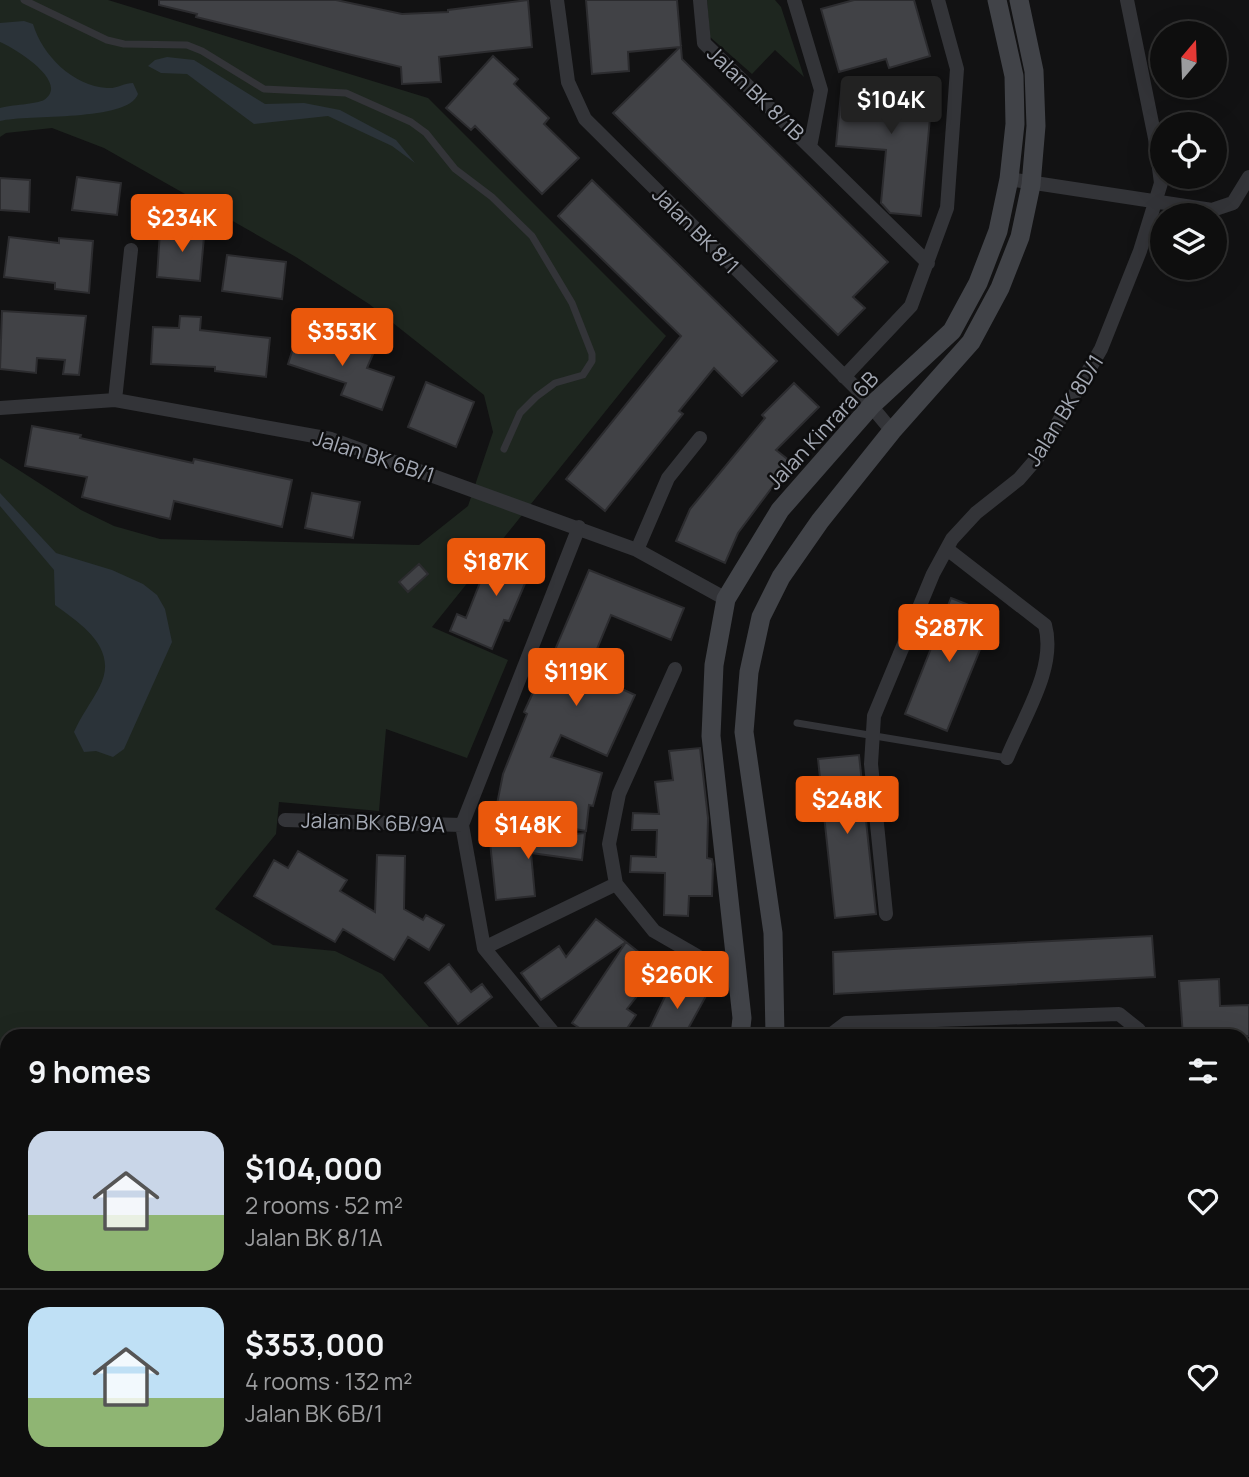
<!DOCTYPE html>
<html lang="en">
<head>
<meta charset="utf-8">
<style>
	body { margin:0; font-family:Manrope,sans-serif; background:#171717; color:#f1f3f6; height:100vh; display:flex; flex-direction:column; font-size:26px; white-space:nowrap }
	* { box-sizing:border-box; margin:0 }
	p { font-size:23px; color:#9b9c9e }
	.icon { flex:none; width:38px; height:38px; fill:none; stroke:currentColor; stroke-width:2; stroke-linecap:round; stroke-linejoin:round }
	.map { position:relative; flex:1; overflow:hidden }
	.details { position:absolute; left:0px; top:1029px; width:1250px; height:448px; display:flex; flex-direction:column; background:#0e0e0e; border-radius:21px 21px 0 0; box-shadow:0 7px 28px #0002,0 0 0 2px #2e2e2e }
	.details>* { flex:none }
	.needle { width:46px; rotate:19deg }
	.fabs { position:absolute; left:1150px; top:21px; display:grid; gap:14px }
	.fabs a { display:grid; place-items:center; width:77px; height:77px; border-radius:50%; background:#0e0e0e; box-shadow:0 7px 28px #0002,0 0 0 2px #2e2e2e; font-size:35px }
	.price { position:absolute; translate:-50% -60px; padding:0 16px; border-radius:7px; background:#ea580c; color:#fff; font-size:23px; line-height:46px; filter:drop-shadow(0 2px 4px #0008) }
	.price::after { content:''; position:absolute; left:50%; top:42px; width:21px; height:16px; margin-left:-10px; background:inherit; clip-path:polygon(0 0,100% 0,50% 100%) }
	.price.current { background:#222; color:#fff }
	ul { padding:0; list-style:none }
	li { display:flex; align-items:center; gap:21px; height:175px; padding:0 28px }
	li+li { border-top:2px solid #2e2e2e }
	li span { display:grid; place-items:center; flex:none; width:196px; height:140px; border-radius:21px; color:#555 }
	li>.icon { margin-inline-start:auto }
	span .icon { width:84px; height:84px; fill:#fffc; stroke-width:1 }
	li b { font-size:30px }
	h2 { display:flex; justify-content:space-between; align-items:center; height:84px; padding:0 28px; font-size:30px }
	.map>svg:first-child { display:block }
	.green { fill:#1e261f }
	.water { fill:#2b3339 }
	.building { fill:#414246; stroke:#2c2c2f; stroke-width:2 }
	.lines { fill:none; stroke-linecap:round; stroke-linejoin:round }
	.lane { stroke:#333438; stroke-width:7 }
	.street { stroke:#333438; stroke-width:14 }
	.secondary { stroke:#414348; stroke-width:19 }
	.labels { text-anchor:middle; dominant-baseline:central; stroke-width:5; stroke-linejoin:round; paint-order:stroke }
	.street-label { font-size:21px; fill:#a4a9b4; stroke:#0d0d0e }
</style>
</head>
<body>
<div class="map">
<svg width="1249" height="1477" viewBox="0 0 1249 1477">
	<rect width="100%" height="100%" fill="#121213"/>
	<path class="green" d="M0 0H108L428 98 666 336 432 627 508 660 467 758 386 729 379 811 279 802 276 834 215 909 273 945 335 951 382 974 437 1036H7V1179L0 1176V458L81 510 114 526 160 539 419 545 468 506 493 432 484 395 369 304 296 257 104 148 52 128 6 133 0 137Z
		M707 0H775L781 7 804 77 775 50 752 74 710 37Z
		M1247 1391 1249 1477H1209L1208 1470H1242V1419Z"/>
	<path class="water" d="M24 21 33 24C42 55 73 86 107 88 117 89 124 83 133 83L138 94C128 122 28 114 0 121V108C10 105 37 104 44 100 71 82 13 47 0 42V23Z
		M167 57 194 60 265 104 304 103 340 110 396 140 415 163 392 146 328 116 254 124 187 74 161 73 148 66 155 60Z
		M0 493 56 553 112 570 143 584 157 595 165 609 172 642 124 749 113 757 96 751 84 752 74 732C81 716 91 703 99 688 120 649 82 625 55 605L54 570 0 506Z"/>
	<path class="building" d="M159 0H336L402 14 448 12V10L528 0 532 47 439 57 441 82 402 84 401 67 196 17 197 14 159 5Z
		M586 0H677L682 59 888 262 853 297 865 308 838 335 613 113 680 47 628 52 629 71 592 74Z
		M854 0H914L930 56 889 68 886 59 839 72 821 9Z
		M493 56 518 79 514 84 549 118 544 124 579 158 542 194 475 126 471 130 446 108Z
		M893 81 933 85 921 216 890 213 881 203 886 150 836 146 842 82 895 87Z
		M77 177 121 183 117 215 72 210Z
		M0 178 30 180 29 212 0 210Z
		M592 180 777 361 742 396 714 368 679 411 683 414 605 511 566 479 681 336 558 216Z
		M183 224 205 226 200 281 157 277 160 231 183 233Z
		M9 237 59 243V238L93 241 89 293 55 289V283L4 277Z
		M227 255 286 262 282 299 222 291Z
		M2 311 86 316 79 375 63 374 65 360 37 358 36 373 0 369Z
		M180 316 201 317 200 330 270 338 266 377 215 371V367L151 364 153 327 179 328Z
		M299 330 373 354 367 368 394 377 382 410 341 395 346 383 288 364Z
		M426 382 474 402 456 447 408 427Z
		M794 383 819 407 776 450 791 462 738 533 725 563 676 541 690 509 765 418 762 415Z
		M32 426 81 435 80 438 193 463 194 459 292 480 282 527 174 501 170 519 82 497 87 477 25 466Z
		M312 493 360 502 353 538 305 528Z
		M508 543 538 553 509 621 504 620 492 649 450 631 457 614 466 618 481 580 493 584Z
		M419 564 428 574 408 592 399 582Z
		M589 570 684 608 671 640 611 615 587 673 635 695 607 756 561 735 551 757 602 773 593 806 589 805 586 831 495 814 503 774 527 714 524 712 553 649 555 650Z
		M951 598 994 615 947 731 905 714Z
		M700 748 708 818 707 858 712 859 713 864 712 896H689L688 916 664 915 665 873 630 872 631 856 656 857 657 830H632L633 813 659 814 655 782 673 780 669 751Z
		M859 755 876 914 835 918 818 759Z
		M585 833 582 860 531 853 535 896 496 900 490 842Z
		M298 851 347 880 340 891 375 912 377 855 405 856 404 909 423 920 426 915 444 925 429 950 408 937 394 960 343 929 335 942 254 896 274 860 288 868Z
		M596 919 626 942 541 1000 521 973 559 946 566 957Z
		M1152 936 1155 977 834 994 833 952Z
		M626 942 659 968 627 1009 636 1015 622 1036H591L572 1023Z
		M449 964 471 992 482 984 492 997 458 1024 425 983Z
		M674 978 706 996 684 1036H646Z
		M1219 979 1220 1006 1249 1005V1036H1233V1033L1183 1036 1179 981Z"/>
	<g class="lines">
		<path class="lane" d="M24 0 107 40 124 44 187 45 202 51 264 89 346 93 411 122 426 133 455 169 492 197 532 236 572 303 592 354V361L583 375 555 383 536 397 520 413 504 449
			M797 723 1007 758"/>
		<path class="street" d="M557 0 568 82 585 119 857 389 892 431
			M700 0 704 43 928 263
			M794 0 821 90 810 147
			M1009 179 1212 210 1233 203 1249 177
			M844 377 911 306 947 208 957 69 938 0
			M115 400 131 250
			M0 408 115 400 331 439 637 550 726 599
			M947 549 1045 625C1057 668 1023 718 1007 758
			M637 550 668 478 700 438
			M675 669 619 794 609 844 616 884 654 931 706 961
			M285 820 462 825
			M886 914 871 764 874 716 933 574 952 539 976 513 1019 479 1038 457 1101 349 1140 251 1161 183 1155 138 1127 0
			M484 948 616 884
			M556 1036 484 948 462 825 579 527
			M829 1036 846 1023 1119 1014 1139 1030 1140 1036
			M1242 1381 1249 1379
			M0 1399 7 1402
			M210 1470 239 1477
			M1184 1470 1188 1477
			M20 1477 22 1470
			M403 1477 405 1470
			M960 1477 1001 1470"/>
		<path class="secondary" d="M740 1036 742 1018 711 736 714 665 726 599 780 510 872 405 952 331 978 283 998 231 1009 179 1015 124 1014 76 997 0
			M775 1036 773 933 744 732 749 672 761 617 781 577 820 521 892 431 971 342 1000 288 1020 237 1031 185 1036 126 1034 71 1019 0
			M536 1477 539 1470
			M569 1477 573 1470"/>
	</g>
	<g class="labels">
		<g class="street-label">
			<text transform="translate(756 93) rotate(44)">Jalan BK 8/1B</text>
			<text transform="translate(696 230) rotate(45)">Jalan BK 8/1</text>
			<text transform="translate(1064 410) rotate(-58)">Jalan BK 8D/1</text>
			<text transform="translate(822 430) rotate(-47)">Jalan Kinrara 6B</text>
			<text transform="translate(374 456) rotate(18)">Jalan BK 6B/1</text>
			<text transform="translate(373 822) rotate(2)">Jalan BK 6B/9A</text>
		</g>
	</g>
</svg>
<div class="fabs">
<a><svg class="needle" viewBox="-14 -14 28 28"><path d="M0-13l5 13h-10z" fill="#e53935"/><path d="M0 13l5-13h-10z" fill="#9b9c9e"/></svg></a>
<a><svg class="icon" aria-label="locate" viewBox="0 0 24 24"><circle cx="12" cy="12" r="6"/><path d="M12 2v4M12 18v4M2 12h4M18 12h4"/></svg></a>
<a><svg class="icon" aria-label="layers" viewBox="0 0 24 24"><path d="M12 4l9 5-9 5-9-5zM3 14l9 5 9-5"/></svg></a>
</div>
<b class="price current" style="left:891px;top:136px">$104K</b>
<b class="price" style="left:182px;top:254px">$234K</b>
<b class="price" style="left:342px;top:368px">$353K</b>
<b class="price" style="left:496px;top:598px">$187K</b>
<b class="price" style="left:949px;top:664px">$287K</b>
<b class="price" style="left:576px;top:708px">$119K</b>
<b class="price" style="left:847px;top:836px">$248K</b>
<b class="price" style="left:528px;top:861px">$148K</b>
<b class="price" style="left:677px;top:1011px">$260K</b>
<section class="details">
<h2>9 homes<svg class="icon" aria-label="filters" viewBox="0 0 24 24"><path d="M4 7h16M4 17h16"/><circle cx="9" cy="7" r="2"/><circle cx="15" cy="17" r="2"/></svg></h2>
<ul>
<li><span style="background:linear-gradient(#c9d6e8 60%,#8fb573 0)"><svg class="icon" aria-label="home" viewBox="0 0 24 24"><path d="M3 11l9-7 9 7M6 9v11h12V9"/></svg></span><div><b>$104,000</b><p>2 rooms · 52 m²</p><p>Jalan BK 8/1A</p></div><svg class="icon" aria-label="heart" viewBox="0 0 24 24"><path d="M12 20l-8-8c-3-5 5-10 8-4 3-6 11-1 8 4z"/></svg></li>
<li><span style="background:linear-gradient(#bfe0f5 65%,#8fb573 0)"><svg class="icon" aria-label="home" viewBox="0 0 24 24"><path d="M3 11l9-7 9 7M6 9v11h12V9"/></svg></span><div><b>$353,000</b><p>4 rooms · 132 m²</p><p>Jalan BK 6B/1</p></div><svg class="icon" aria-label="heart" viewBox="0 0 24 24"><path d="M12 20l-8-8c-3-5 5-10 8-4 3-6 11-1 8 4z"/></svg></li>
</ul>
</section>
</div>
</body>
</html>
